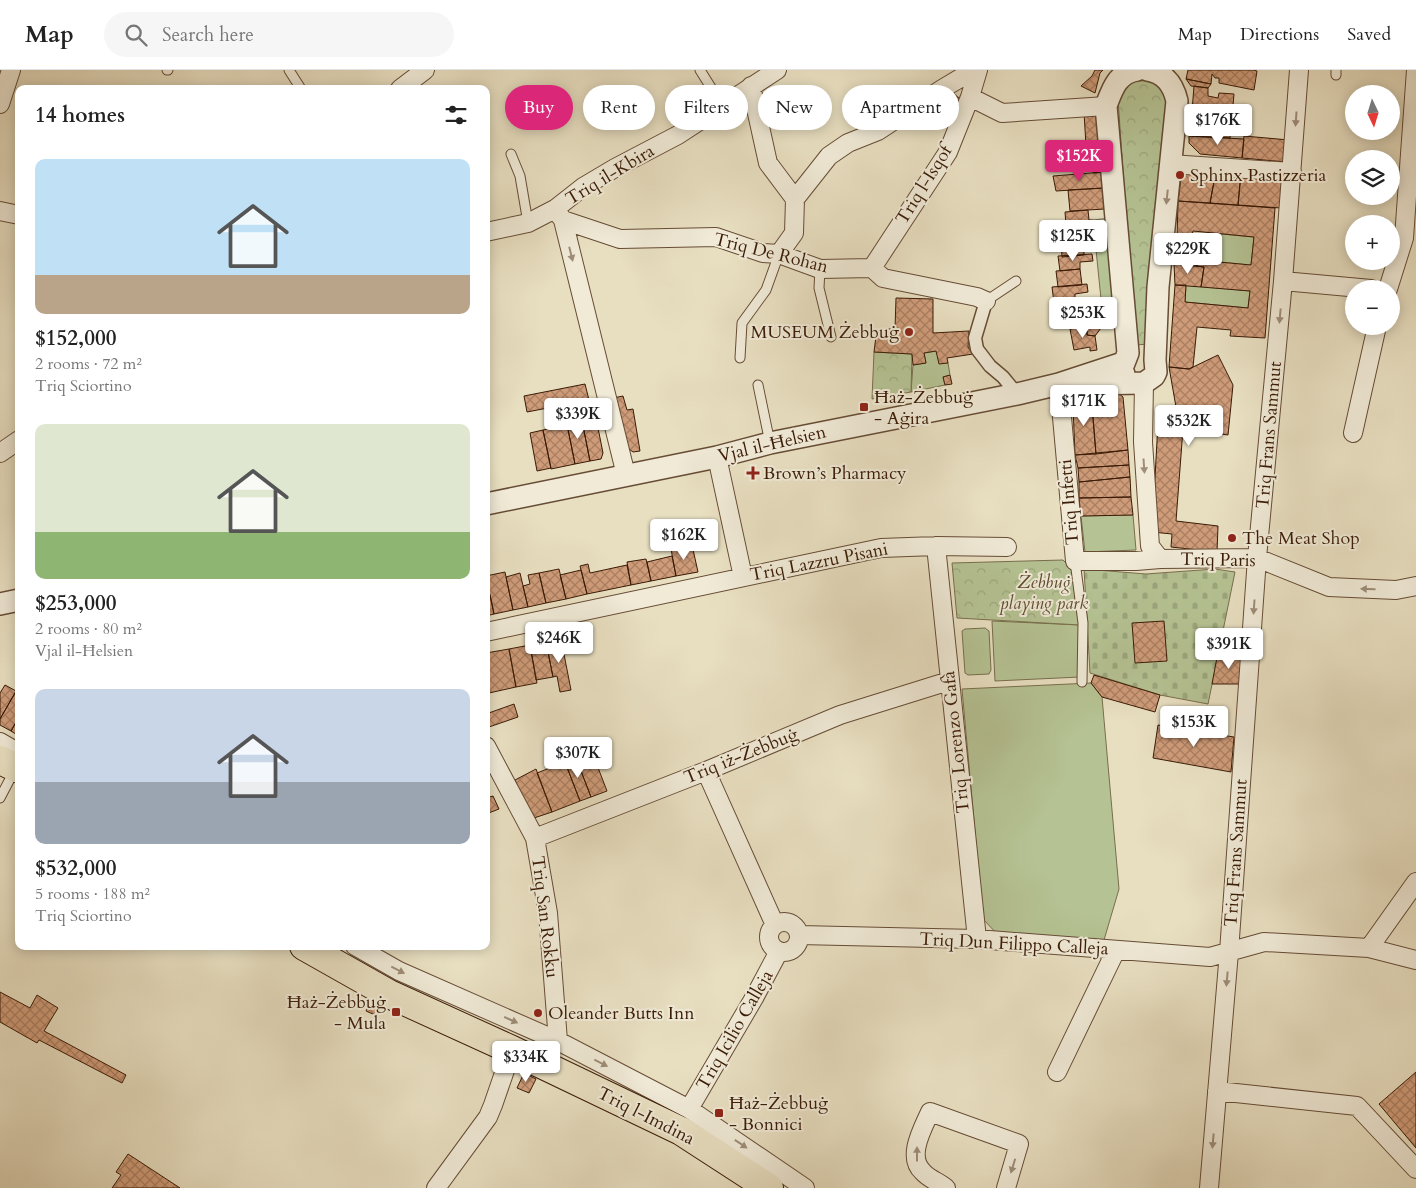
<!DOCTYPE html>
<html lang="en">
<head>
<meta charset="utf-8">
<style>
	body { margin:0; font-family:Cardo,serif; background:#f6f6f6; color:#222; height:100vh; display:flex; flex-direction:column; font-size:19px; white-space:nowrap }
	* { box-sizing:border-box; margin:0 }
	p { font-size:16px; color:#767676 }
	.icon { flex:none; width:28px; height:28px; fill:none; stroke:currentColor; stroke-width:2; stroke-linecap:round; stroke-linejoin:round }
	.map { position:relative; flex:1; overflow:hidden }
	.side { position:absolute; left:15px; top:15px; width:475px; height:865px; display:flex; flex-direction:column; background:#fff; border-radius:10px; box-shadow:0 2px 12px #0003 }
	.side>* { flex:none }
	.guide { position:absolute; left:505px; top:15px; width:475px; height:45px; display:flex; gap:10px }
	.needle { width:32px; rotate:176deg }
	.tools { position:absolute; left:1345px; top:15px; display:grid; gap:10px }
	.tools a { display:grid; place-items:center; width:55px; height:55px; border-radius:50%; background:#fff; box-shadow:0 2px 12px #0003; font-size:25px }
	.price { position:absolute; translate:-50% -42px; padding:0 11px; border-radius:5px; background:#fff; color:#222; font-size:16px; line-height:32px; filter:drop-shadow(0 1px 2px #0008) }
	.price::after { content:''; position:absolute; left:50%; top:30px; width:15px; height:11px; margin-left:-8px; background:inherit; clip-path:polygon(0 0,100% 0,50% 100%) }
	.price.current { background:#db2777; color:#fff }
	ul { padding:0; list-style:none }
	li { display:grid; align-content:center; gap:10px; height:265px; padding:0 20px }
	li span { display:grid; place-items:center; height:155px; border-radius:10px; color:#555 }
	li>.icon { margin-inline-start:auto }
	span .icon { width:90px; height:90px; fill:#fffc; stroke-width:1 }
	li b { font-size:21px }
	h2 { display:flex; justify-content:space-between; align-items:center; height:60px; padding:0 20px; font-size:21px }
	.tag { padding:0 18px; border-radius:22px; background:#fff; box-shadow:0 2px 12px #0003; font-size:18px; line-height:45px }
	.tag.current { background:#db2777; color:#fff }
	header { display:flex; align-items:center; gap:30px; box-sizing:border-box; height:70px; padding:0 25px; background:#fff; border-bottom:1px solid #e0e0e0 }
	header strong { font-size:24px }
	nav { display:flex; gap:28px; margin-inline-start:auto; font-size:18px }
	.search { width:350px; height:45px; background:#f6f6f6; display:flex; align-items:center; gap:12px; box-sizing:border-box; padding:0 18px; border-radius:28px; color:#767676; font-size:19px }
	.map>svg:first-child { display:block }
	.green { fill:#b5c293; stroke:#786e4c }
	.cemetery { fill:url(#cemetery-stones); stroke:#786e4c }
	.park { fill:url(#park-crowns); stroke:#786e4c }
	.building { fill:url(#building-cross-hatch); stroke:#3a1b06 }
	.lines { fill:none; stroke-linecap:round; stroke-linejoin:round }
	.service-casing { stroke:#664c35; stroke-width:11 }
	.pedestrian-casing { stroke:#664c35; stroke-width:15 }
	.minor-casing { stroke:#664c35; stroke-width:20 }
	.tertiary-casing { stroke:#664c35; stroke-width:24 }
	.trunk-casing { stroke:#3a1b06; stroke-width:30 }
	.service { stroke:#f0ead7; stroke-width:9 }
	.pedestrian { stroke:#f0ead7; stroke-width:12 }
	.minor { stroke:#f0ead7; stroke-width:18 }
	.tertiary { stroke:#f0ead7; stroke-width:21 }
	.trunk { stroke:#e8dfc1; stroke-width:28 }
	.oneway { fill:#9e8d79 }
	.poi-dot { fill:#8f2418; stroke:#f0ead7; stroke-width:2 }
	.labels { text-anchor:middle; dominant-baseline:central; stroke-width:4; stroke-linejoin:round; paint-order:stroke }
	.street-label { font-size:18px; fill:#3a1b06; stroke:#f0ead7 }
	.poi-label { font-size:18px; fill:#3a1b06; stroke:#f0ead7; text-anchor:start }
	.park-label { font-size:18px; font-style:italic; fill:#5f4d30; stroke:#f0ead7 }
</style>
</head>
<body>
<header>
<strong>Map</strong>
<div class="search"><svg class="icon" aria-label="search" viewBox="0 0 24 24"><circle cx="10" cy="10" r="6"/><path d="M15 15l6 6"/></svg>Search here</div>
<nav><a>Map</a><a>Directions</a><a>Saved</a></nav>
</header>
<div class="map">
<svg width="1416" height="1118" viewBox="0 0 1416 1118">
	<defs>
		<pattern id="cemetery-stones" width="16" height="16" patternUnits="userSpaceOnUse" patternTransform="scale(1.25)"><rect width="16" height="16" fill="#b5c293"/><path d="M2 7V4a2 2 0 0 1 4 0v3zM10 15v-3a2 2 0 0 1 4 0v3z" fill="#9ca67d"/></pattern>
		<pattern id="park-crowns" width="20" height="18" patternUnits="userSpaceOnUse" patternTransform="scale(1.25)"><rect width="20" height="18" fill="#b5c293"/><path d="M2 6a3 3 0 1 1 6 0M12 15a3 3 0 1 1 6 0" fill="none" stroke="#9ca67d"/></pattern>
		<pattern id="building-cross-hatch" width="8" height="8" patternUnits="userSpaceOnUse" patternTransform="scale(1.25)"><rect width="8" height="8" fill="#cf9c79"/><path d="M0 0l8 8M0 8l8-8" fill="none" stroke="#a97e61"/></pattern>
	</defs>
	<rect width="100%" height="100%" fill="#e8dfc1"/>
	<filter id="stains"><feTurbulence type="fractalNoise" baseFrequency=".004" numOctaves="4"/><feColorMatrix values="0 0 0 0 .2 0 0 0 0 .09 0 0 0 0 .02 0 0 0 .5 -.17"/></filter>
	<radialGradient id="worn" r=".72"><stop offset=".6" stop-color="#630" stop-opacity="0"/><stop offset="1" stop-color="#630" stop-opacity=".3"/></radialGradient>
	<path class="green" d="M1111 148 1118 228 1101 229 1093 150Z
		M1211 163 1254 167 1251 195 1208 191Z
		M1186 215 1250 221 1248 238 1185 232Z
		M936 281 948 293 950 305 943 307 945 315 911 322 913 295 926 293 924 283Z
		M1133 445 1136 480 1085 482 1081 446Z
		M992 551 1080 555V607L995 611Z
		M985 558 989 561 991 600 989 604 968 605 965 603 962 561 965 559Z
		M1091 613 1102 627 1119 819 1104 870 998 865 983 849 962 619Z"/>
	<path class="cemetery" d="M1084 499 1146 504 1215 499 1235 502 1208 634 1160 625 1090 603Z"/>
	<path class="park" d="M1135 5 1170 19 1150 274 1135 275 1118 29 1119 22Z
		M874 282 912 284 911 322 872 329Z
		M1063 490 1072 499 1080 555 957 548 952 493Z"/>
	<path class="building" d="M1095 0H1103L1100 3 1095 23 1081 16 1092 6Z
		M1188 0H1253L1257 1 1254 20 1219 13V8H1215L1212 4 1211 14 1186 9Z
		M1186 9 1211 14 1208 18 1191 16Z
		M1194 16 1208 18V26L1218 28 1219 23 1234 24 1232 47 1205 44 1206 42 1192 41Z
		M949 19 961 30 952 49 928 33Z
		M1098 41 1100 74 1086 76 1084 42Z
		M1192 41 1206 42 1205 44 1232 47 1230 68 1189 66Z
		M1189 66 1244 69 1242 88 1200 84 1189 73Z
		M1244 66 1289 70 1286 92 1242 88Z
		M1100 74 1103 102 1094 103 1067 77Z
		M1182 100 1216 101 1210 133 1178 131Z
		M1216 101 1241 103 1238 135 1210 133Z
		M1103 102 1104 118 1056 121 1053 106Z
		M1241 103 1284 106 1281 138 1238 135Z
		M1104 118 1105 139 1070 141 1068 120Z
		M1178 131 1275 138 1265 268 1230 266 1231 260 1197 257 1193 297 1189 299 1169 297 1175 215H1186L1185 232 1248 238 1250 221 1201 217 1204 197 1197 196 1198 179 1209 180 1208 191 1251 195 1254 167 1193 161 1191 170 1177 169Z
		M1088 140 1089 150H1093V153L1066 155 1065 142Z
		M1093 153 1094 160 1084 162V169L1067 171 1066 155Z
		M1084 169V185L1062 187 1061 172Z
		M1177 169 1191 170 1190 178 1198 179 1197 196 1174 194Z
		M1092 184 1093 191 1080 192V199L1060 201 1058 186Z
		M1174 194 1204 197 1201 217 1175 215Z
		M1080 199 1082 215 1058 217 1056 201Z
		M1087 214 1088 222 1075 224V231L1054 233 1052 217Z
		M896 228 933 229V263L969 261 968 277 973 284 947 288 948 293 939 294 936 281 924 283 926 293 913 295 912 284 874 282 876 266H884L886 259H895Z
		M1075 231 1077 251 1052 244 1054 233Z
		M1113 233 1115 256 1101 258 1099 251 1092 252 1089 234Z
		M1099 251 1101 258 1095 266 1087 265V252Z
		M1087 257V265L1095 266 1097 280 1090 281V277L1074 280 1070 259Z
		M1218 285 1233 315 1228 365 1183 359 1176 451 1218 456 1217 482 1171 477 1172 464 1152 462 1158 353 1179 354 1182 336 1176 337 1169 297 1189 299Z
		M950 305 952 314 945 315 943 307Z
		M585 314 589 330 527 342 524 326Z
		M1113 319 1123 327 1128 380 1096 384 1091 324Z
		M1091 324 1096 384 1075 385 1073 336 1077 330Z
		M623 326 627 340 633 339 640 381 633 382 625 376 613 328Z
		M593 333 603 383 601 389 590 391 579 336Z
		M581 346 590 391 575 394 566 349Z
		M567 355 575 394 551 399 543 360Z
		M543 360 551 398 537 401 530 363Z
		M1128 380 1129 395 1078 398 1075 385Z
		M1129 395 1130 407 1079 412 1078 398Z
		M1130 407 1131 427 1079 428V412Z
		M1131 427 1133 445 1081 446 1079 428Z
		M692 475 698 502 676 506 671 479Z
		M672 486 676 506 651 511 647 492Z
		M646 489 651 511 631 515 627 492Z
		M588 494 590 503 627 495 631 515 587 524 580 496Z
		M559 499 566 529 546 533 539 503Z
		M581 500 587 524 566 529 560 505Z
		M505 502 513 540 494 544 486 506Z
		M520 503 528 537 513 540 506 507Z
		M539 503 546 533 528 537 523 516 530 514 528 505Z
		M486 525H490L494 544 486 546Z
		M1164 551 1167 591 1135 593 1132 553Z
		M561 569 571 620 560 622 557 606 553 607 546 572Z
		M546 572 553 607 536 610 530 575Z
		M530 575 537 613 516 617 509 579Z
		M509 579 516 617 489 623 486 612V583Z
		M1218 582 1245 587V614H1212Z
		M1094 605 1160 625 1155 642 1102 627 1091 613Z
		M5 615 16 621 0 649V623Z
		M18 618 19 647 11 661 0 655V649Z
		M514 634 518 647 486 658V651L488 650 486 644Z
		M19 647V666L11 661Z
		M1158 655 1234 667 1231 702 1153 688Z
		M592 682 607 721 591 727 576 688Z
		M576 688 591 727 580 731 565 692Z
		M565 692 580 731 552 742 537 703Z
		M536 699 552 742 531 749 515 710Z
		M493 726 499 739 486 744V728Z
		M0 922 30 938 37 925 58 938 44 961 126 1005 122 1013 39 970 37 973 0 952Z
		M371 931 380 935 375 945 366 941Z
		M1416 1002V1078L1379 1034Z
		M524 1003 536 1009 529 1023 517 1018Z
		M128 1084 180 1118H112L121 1105 116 1102Z"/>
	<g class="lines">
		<g class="service-casing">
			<path id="service" d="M167 0H168
				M289 0 301 19
				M700 0 722 35
				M1336 5V0
				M511 84 520 106 528 153
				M820 199 819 218 831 267
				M986 231 1016 211
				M740 288 742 253 766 220 779 184
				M758 315 770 373
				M1075 491 1083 553 1082 612
				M0 728 11 707"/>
		</g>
		<g class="pedestrian-casing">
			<path id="pedestrian" d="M986 231 975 268 977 279 990 296 1003 307 1017 324"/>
		</g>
		<g class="minor-casing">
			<path id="minor" d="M751 16 768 93 795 129
				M400 19 425 0
				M970 27 1002 43 1106 36
				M0 34 11 0
				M1170 94 1292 102
				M0 141 19 145
				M558 143 563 150 626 405
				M563 150 620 169 716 167 763 183 779 184 820 199 872 198 883 208 977 227 986 231
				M486 162 528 153 555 139 583 117 615 98 678 65 777 0
				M779 184 794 163 795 129 829 86 848 73 878 61 942 19 974 0
				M872 198 948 82 970 27 978 0
				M1283 211 1371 219
				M1388 219 1404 168 1416 0
				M1144 313 1143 372 1150 476 1160 489
				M1059 314 1075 491H1136L1160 489 1257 488 1329 517 1396 520 1416 516
				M1353 363 1377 256
				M0 383 19 370
				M717 387 743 507
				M936 476 977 869
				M486 562 881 478 936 476 1007 477
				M0 672 19 683
				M486 676 535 768 548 843 558 971
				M706 701 775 855
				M535 768 706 701 840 645 949 611
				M769 867a15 15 0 1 1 30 0a15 15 0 1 1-30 0Z
				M799 865 977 869 1210 887 1264 872 1369 878 1416 890
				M355 876 399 901 558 971 689 1039 805 1118
				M1369 878 1416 812
				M1057 1002 1116 880
				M1217 1021 1357 1036 1416 1099
				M689 1039 754 928 779 881
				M436 1118 488 1047 493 1035 512 980
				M946 1118C939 1112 929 1109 923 1102 906 1087 923 1058 930 1042L1019 1074 1006 1118
				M1209 1118 1229 882 1257 488 1283 211 1299 0"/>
		</g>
		<g class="tertiary-casing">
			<path id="tertiary" d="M1124 304 1121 301 1128 283 1106 36C1112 20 1117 3 1137 0
				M1084 314 1144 313 1154 306 1156 302 1155 290 1158 217 1177 31C1173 14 1165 3 1147 0
				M486 434 717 387 770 373 1017 324 1059 314 1123 293
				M0 534 19 530"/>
		</g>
		<g class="trunk-casing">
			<path id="trunk" d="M0 690 19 699
				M304 876 389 924 512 980 681 1061 769 1118"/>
		</g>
		<use href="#service" class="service"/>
		<use href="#pedestrian" class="pedestrian"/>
		<use href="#minor" class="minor"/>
		<use href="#tertiary" class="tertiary"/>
		<use href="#trunk" class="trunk"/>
	</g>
	<defs><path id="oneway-solid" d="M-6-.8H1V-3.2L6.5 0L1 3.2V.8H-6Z" transform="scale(1.25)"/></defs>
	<g class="oneway">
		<use href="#oneway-solid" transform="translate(1296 49) rotate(94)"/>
		<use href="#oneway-solid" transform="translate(1167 127) rotate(96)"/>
		<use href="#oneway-solid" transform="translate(571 184) rotate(76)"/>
		<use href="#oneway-solid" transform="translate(1280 246) rotate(95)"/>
		<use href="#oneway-solid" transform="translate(1144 396) rotate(86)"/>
		<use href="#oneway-solid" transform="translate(1368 519) rotate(-178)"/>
		<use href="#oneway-solid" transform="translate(1254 537) rotate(94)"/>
		<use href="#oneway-solid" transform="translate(398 900) rotate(27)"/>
		<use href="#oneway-solid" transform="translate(1227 909) rotate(95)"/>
		<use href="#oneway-solid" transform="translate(511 950) rotate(24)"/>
		<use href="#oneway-solid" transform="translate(601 993) rotate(27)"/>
		<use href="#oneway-solid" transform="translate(1213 1071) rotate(95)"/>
		<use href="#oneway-solid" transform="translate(741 1074) rotate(34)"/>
		<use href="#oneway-solid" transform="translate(917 1084) rotate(-90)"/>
		<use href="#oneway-solid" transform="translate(1013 1096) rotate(107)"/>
	</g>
	<g class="poi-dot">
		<circle cx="1180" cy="105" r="5"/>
		<circle cx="909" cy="262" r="5"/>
		<rect x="859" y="332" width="10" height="10" rx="2.5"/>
		<path d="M750.5 395.5h5v5h5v5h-5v5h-5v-5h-5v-5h5z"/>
		<circle cx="1232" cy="468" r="5"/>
		<rect x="391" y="937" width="10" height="10" rx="2.5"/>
		<circle cx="538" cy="943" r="5"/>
		<rect x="714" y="1038" width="10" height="10" rx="2.5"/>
	</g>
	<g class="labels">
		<g class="street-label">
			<text transform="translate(610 105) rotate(-31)">Triq il-Kbira</text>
			<text transform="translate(924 115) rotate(-58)">Triq l-Isqof</text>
			<text transform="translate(771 183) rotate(14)">Triq De Rohan</text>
			<text transform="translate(1269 365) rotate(-85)">Triq Frans Sammut</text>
			<text transform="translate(772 374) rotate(-13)">Vjal il-Ħelsien</text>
			<text transform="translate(1069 432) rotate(-95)">Triq Infetti</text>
			<text transform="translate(1218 490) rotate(1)">Triq Paris</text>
			<text transform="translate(819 492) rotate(-11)">Triq Lazzru Pisani</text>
			<text transform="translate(956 672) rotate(-96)">Triq Lorenzo Gafà</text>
			<text transform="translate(741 686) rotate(-22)">Triq iż-Żebbuġ</text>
			<text transform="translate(1236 783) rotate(-86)">Triq Frans Sammut</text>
			<text transform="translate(545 847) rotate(83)">Triq San Rokku</text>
			<text transform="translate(1014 874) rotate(3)">Triq Dun Filippo Calleja</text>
			<text transform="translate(735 960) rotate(-60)">Triq Icilio Calleja</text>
			<text transform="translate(646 1046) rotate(27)">Triq l-Imdina</text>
		</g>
		<g class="poi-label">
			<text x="1190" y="105">Sphinx Pastizzeria</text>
			<text x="899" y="262" text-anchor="end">MUSEUM Żebbuġ</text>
			<text x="874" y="327">Ħaż-Żebbuġ<tspan x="874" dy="21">- Aġira</tspan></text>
			<text x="763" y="403">Brown’s Pharmacy</text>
			<text x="1242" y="468">The Meat Shop</text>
			<text x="386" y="932" text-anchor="end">Ħaż-Żebbuġ<tspan x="386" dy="21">- Mula</tspan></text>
			<text x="548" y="943">Oleander Butts Inn</text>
			<text x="729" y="1033">Ħaż-Żebbuġ<tspan x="729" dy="21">- Bonnici</tspan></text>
		</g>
		<g class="park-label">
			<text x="1044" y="512">Żebbuġ<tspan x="1044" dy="21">playing park</tspan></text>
		</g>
	</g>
	<rect width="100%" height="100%" filter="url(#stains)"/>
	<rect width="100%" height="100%" fill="url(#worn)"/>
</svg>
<div class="tools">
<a><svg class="needle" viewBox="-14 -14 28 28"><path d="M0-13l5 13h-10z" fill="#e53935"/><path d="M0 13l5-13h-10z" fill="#767676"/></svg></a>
<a><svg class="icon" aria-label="layers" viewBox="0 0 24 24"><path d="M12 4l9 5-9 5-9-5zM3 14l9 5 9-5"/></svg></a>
<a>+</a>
<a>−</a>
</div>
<b class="price" style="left:1218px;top:76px">$176K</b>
<b class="price current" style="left:1079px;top:112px">$152K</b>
<b class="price" style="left:1073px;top:192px">$125K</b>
<b class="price" style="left:1188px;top:205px">$229K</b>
<b class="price" style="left:1083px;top:269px">$253K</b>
<b class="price" style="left:1084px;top:357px">$171K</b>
<b class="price" style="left:578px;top:370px">$339K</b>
<b class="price" style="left:1189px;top:377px">$532K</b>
<b class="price" style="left:684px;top:491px">$162K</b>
<b class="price" style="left:559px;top:594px">$246K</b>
<b class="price" style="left:1229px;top:600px">$391K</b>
<b class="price" style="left:1194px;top:678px">$153K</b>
<b class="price" style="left:578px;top:709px">$307K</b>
<b class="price" style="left:526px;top:1013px">$334K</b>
<div class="guide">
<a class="tag current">Buy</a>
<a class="tag">Rent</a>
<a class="tag">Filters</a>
<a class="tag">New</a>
<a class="tag">Apartment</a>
</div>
<section class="side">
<h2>14 homes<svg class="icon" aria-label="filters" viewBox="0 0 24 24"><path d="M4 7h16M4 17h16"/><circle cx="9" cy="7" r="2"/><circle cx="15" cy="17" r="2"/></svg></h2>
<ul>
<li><span style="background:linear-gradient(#bfe0f5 75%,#b9a48a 0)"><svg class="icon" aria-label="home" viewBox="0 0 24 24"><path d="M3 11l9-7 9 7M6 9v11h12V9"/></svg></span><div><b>$152,000</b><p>2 rooms · 72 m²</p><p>Triq Sciortino</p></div></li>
<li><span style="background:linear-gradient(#dfe7d0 70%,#8fb573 0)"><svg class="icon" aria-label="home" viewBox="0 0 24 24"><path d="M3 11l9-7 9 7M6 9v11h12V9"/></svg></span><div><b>$253,000</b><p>2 rooms · 80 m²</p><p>Vjal il-Ħelsien</p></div></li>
<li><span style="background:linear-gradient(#c9d6e8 60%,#9aa5b1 0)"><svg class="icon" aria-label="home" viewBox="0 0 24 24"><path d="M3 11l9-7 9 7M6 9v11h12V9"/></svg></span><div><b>$532,000</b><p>5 rooms · 188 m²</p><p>Triq Sciortino</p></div></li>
</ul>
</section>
</div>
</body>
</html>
